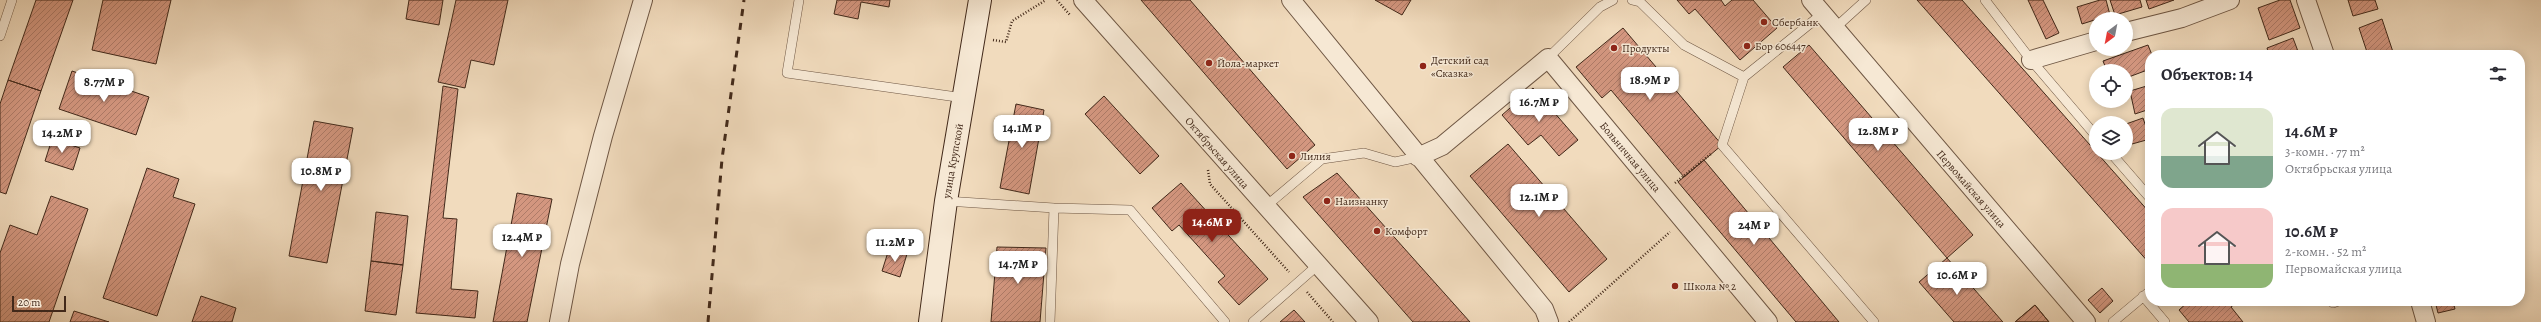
<!DOCTYPE html>
<html lang="ru">
<head>
<meta charset="utf-8">
<style>
	body { margin:0; font-family:Alegreya,serif; background:#f2f2f3; color:#2b2b33; height:100vh; display:flex; flex-direction:column; font-size:15px; white-space:nowrap }
	* { box-sizing:border-box; margin:0 }
	p { font-size:13px; color:#7c7c81 }
	.icon { flex:none; width:22px; height:22px; fill:none; stroke:currentColor; stroke-width:2; stroke-linecap:round; stroke-linejoin:round }
	.map { position:relative; flex:1; overflow:hidden }
	.details { position:absolute; left:2145px; top:50px; width:380px; height:256px; display:flex; flex-direction:column; background:#fff; border-radius:16px; box-shadow:0 2px 10px #0003 }
	.details>* { flex:none }
	.needle { width:26px; rotate:212deg }
	.controls { position:absolute; left:2089px; top:12px; display:grid; gap:8px }
	.controls a { display:grid; place-items:center; width:44px; height:44px; border-radius:50%; background:#fff; box-shadow:0 2px 10px #0003; font-size:20px }
	.scale { position:absolute; left:12px; bottom:10px; width:54px; box-sizing:border-box; padding-left:4px; border:2px solid #42291a; border-top:0; font-size:11px; line-height:14px; white-space:nowrap; color:#42291a; -webkit-text-stroke:3px #f6e8d4; paint-order:stroke }
	.price { position:absolute; translate:-50% -34px; padding:0 9px; border-radius:8px; background:#fff; color:#222; font-size:13px; line-height:26px; filter:drop-shadow(0 1px 2px #0008) }
	.price::after { content:''; position:absolute; left:50%; top:24px; width:12px; height:9px; margin-left:-6px; background:inherit; clip-path:polygon(0 0,100% 0,50% 100%) }
	.price.active { background:#8f2418; color:#fff }
	ul { padding:0; list-style:none }
	li { display:flex; align-items:center; gap:12px; height:100px; padding:0 16px }
	li span { display:grid; place-items:center; flex:none; width:112px; height:80px; border-radius:12px; color:#555 }
	li>.icon { margin-inline-start:auto }
	span .icon { width:48px; height:48px; fill:#fffc; stroke-width:1 }
	li b { font-size:17px }
	h2 { display:flex; justify-content:space-between; align-items:center; height:48px; padding:0 16px; font-size:17px }
	.map>svg:first-child { display:block }
	.building { fill:url(#building-hatch); stroke:#42291a }
	.lines { fill:none; stroke-linecap:round; stroke-linejoin:round }
	.lane-casing { stroke:#6e5643; stroke-width:10 }
	.street-casing { stroke:#6e5643; stroke-width:20 }
	.secondary-casing { stroke:#42291a; stroke-width:24 }
	.path { stroke:#42291a; stroke-width:2.5; stroke-dasharray:1 2; stroke-linecap:butt }
	.lane { stroke:#f6e8d4; stroke-width:9 }
	.street { stroke:#f6e8d4; stroke-width:18 }
	.secondary { stroke:#f6e8d4; stroke-width:22 }
	.rail { stroke:#42291a; stroke-width:3; stroke-dasharray:7 7; stroke-linecap:butt }
	.poi-dot { fill:#8f2418; stroke:#f6e8d4; stroke-width:1.5 }
	.labels { text-anchor:middle; dominant-baseline:central; stroke-width:3; stroke-linejoin:round; paint-order:stroke }
	.poi-label { font-size:11px; fill:#42291a; stroke:#f6e8d4; text-anchor:start }
	.street-label { font-size:11px; fill:#42291a; stroke:#f6e8d4 }
</style>
</head>
<body>
<div class="map">
<svg width="2541" height="322" viewBox="0 0 2541 322">
	<defs>
		<pattern id="building-hatch" width="6" height="6" patternUnits="userSpaceOnUse"><rect width="6" height="6" fill="#d49780"/><path d="M-1 1l2-2M0 6l6-6M5 7l2-2" fill="none" stroke="#ae7b68"/></pattern>
	</defs>
	<rect width="100%" height="100%" fill="#f1dbbd"/>
	<filter id="stains"><feTurbulence type="fractalNoise" baseFrequency=".005" numOctaves="4"/><feColorMatrix values="0 0 0 0 .2 0 0 0 0 .09 0 0 0 0 .02 0 0 0 .5 -.17"/></filter>
	<radialGradient id="worn" r=".72"><stop offset=".6" stop-color="#630" stop-opacity="0"/><stop offset="1" stop-color="#630" stop-opacity=".3"/></radialGradient>
	<path class="building" d="M36 0H73L41 91 8 80Z
		M103 0H171L156 64 92 50Z
		M409 0H443L439 25 406 19Z
		M456 0H508L494 65 471 60 465 88 438 82Z
		M837 0H890L889 7 861 2 858 19 834 14Z
		M1141 0H1190L1315 145 1287 169Z
		M1375 0H1411L1402 15Z
		M1677 0H1721L1725 6 1732 0H1753L1777 28 1740 60 1695 9 1689 14Z
		M1917 0H1962L2150 213V264Z
		M2028 0H2043L2059 33 2046 39Z
		M2100 0H2106L2110 15 2082 24 2077 7Z
		M2110 0H2140L2142 7 2115 15Z
		M2146 0H2174L2149 9Z
		M2280 0H2290L2300 28 2269 40 2258 8Z
		M2348 0H2375L2378 9 2353 16Z
		M2382 19 2394 55H2368L2359 28Z
		M1623 28 1722 145 1684 177 1611 90 1602 98 1576 67Z
		M2293 38 2299 54 2269 55 2267 48Z
		M1809 45 1973 235 1947 258 1783 67Z
		M2148 45 2152 55H2150V69L2126 78V71H2107L2103 61Z
		M72 71 149 97 136 135 59 109Z
		M8 80 41 91 6 194 0 192V104Z
		M2150 85V109L2135 114 2130 91Z
		M443 86 458 89 443 218 457 219 451 289 478 291 475 318 416 313Z
		M1533 88 1578 140 1559 156 1541 135 1528 145 1502 115Z
		M1104 96 1159 156 1140 174 1085 114Z
		M1016 104 1044 110 1029 194 1000 188Z
		M2143 118 2150 139 2132 144 2126 124Z
		M314 121 353 128 327 263 289 256Z
		M52 139 80 148 73 170 45 161Z
		M1508 144 1607 259 1569 292 1470 176Z
		M1704 160 1839 322H1796L1678 182Z
		M147 168 179 179 173 197 195 204 157 316 103 298Z
		M1337 173 1470 322H1413L1303 197Z
		M1181 183 1268 279 1239 305 1218 282 1225 276 1179 225 1172 231 1152 208Z
		M517 193 552 199 527 322H493Z
		M51 196 88 209 49 322H0V253L10 225 37 235Z
		M376 212 408 216 403 265 371 261Z
		M997 247 1046 248 1040 322H991Z
		M889 249 907 254 900 277 882 271Z
		M1947 258 2002 321 2003 322H1954L1919 282Z
		M371 261 403 265 396 315 365 311Z
		M2102 288 2113 301 2100 313 2088 300Z
		M201 296 236 308 232 322H192Z
		M2189 301H2234L2236 303 2231 307 2243 322H2189L2179 310Z
		M2435 301H2453L2455 309 2438 313Z
		M2035 305 2049 322H2015Z
		M2035 305 2049 322H2015Z
		M1294 310 1305 322H1280Z
		M74 311 109 322H70Z"/>
	<g class="lines">
		<g class="lane-casing">
			<path id="lane" d="M799 0 787 73 964 98
				M1632 0 1640 2 1684 45 1744 77 1822 14
				M1985 0 2031 60 2096 136
				M1834 29 1866 0
				M0 36 12 0
				M1548 58 1600 7 1613 0
				M1744 77 1722 145 1874 322
				M2111 153 2150 198
				M946 201 1054 208 1130 210 1225 322
				M1265 207 1322 159 1364 153 1395 162 1418 157
				M2143 296 2165 322
				M2333 303 2338 301
				M1050 322 1054 208
				M1253 322 1319 264
				M2113 322 2150 291"/>
		</g>
		<g class="street-casing">
			<path id="street" d="M1083 0 1369 322
				M1291 0 1544 309 1549 322
				M1811 0 2086 322
				M2306 0 2325 55
				M2126 32 2182 18 2230 0
				M2031 60 2096 41
				M1418 157 1442 146 1548 58 1768 322
				M2420 301 2426 322
				M559 322 570 264 603 136 643 0"/>
		</g>
		<g class="secondary-casing">
			<path id="secondary" d="M930 322 946 201 980 0"/>
		</g>
		<path class="path" d="M1057 0 1070 15
			M993 40 1006 42 1012 21 1046 0
			M1208 170 1210 184 1289 272
			M1675 183 1712 153
			M1307 292 1333 322
			M1569 322 1670 232"/>
		<use href="#lane" class="lane"/>
		<use href="#street" class="street"/>
		<use href="#secondary" class="secondary"/>
		<path class="rail" d="M708 322 722 159 744 0"/>
	</g>
	<g class="poi-dot">
		<circle cx="1764" cy="22" r="4"/>
		<circle cx="1747" cy="46" r="4"/>
		<circle cx="1614" cy="48" r="4"/>
		<circle cx="1209" cy="63" r="4"/>
		<circle cx="1423" cy="66" r="4"/>
		<circle cx="1292" cy="156" r="4"/>
		<circle cx="1327" cy="201" r="4"/>
		<circle cx="1377" cy="231" r="4"/>
		<circle cx="1675" cy="286" r="4"/>
	</g>
	<g class="labels">
		<g class="poi-label">
			<text x="1772" y="22">Сбербанк</text>
			<text x="1755" y="46">Бор 606447</text>
			<text x="1622" y="48">Продукты</text>
			<text x="1431" y="60">Детский сад<tspan x="1431" dy="13">«Сказка»</tspan></text>
			<text x="1217" y="63">Йола-маркет</text>
			<text x="1300" y="156">Лилия</text>
			<text x="1335" y="201">Наизнанку</text>
			<text x="1385" y="231">Комфорт</text>
			<text x="1683" y="286">Школа № 2</text>
		</g>
		<g class="street-label">
			<text transform="translate(1217 153) rotate(49)">Октябрьская улица</text>
			<text transform="translate(1630 157) rotate(50)">Больничная улица</text>
			<text transform="translate(953 161) rotate(-80)">улица Крупской</text>
			<text transform="translate(1971 189) rotate(49)">Первомайская улица</text>
		</g>
	</g>
	<rect width="100%" height="100%" filter="url(#stains)"/>
	<rect width="100%" height="100%" fill="url(#worn)"/>
</svg>
<div class="controls">
<a><svg class="needle" viewBox="-14 -14 28 28"><path d="M0-13l5 13h-10z" fill="#e53935"/><path d="M0 13l5-13h-10z" fill="#7c7c81"/></svg></a>
<a><svg class="icon" aria-label="locate" viewBox="0 0 24 24"><circle cx="12" cy="12" r="6"/><path d="M12 2v4M12 18v4M2 12h4M18 12h4"/></svg></a>
<a><svg class="icon" aria-label="layers" viewBox="0 0 24 24"><path d="M12 4l9 5-9 5-9-5zM3 14l9 5 9-5"/></svg></a>
</div>
<div class="scale">20 m</div>
<b class="price" style="left:1650px;top:101px">18.9M ₽</b>
<b class="price" style="left:104px;top:103px">8.77M ₽</b>
<b class="price" style="left:1539px;top:123px">16.7M ₽</b>
<b class="price" style="left:1022px;top:149px">14.1M ₽</b>
<b class="price" style="left:1878px;top:152px">12.8M ₽</b>
<b class="price" style="left:62px;top:154px">14.2M ₽</b>
<b class="price" style="left:321px;top:192px">10.8M ₽</b>
<b class="price" style="left:1539px;top:218px">12.1M ₽</b>
<b class="price active" style="left:1212px;top:243px">14.6M ₽</b>
<b class="price" style="left:1754px;top:246px">24M ₽</b>
<b class="price" style="left:522px;top:258px">12.4M ₽</b>
<b class="price" style="left:895px;top:263px">11.2M ₽</b>
<b class="price" style="left:1018px;top:285px">14.7M ₽</b>
<b class="price" style="left:1957px;top:296px">10.6M ₽</b>
<section class="details">
<h2>Объектов: 14<svg class="icon" aria-label="filters" viewBox="0 0 24 24"><path d="M4 7h16M4 17h16"/><circle cx="9" cy="7" r="2"/><circle cx="15" cy="17" r="2"/></svg></h2>
<ul>
<li><span style="background:linear-gradient(#dfe7d0 60%,#7fa58c 0)"><svg class="icon" aria-label="home" viewBox="0 0 24 24"><path d="M3 11l9-7 9 7M6 9v11h12V9"/></svg></span><div><b>14.6M ₽</b><p>3-комн. · 77 m²</p><p>Октябрьская улица</p></div></li>
<li><span style="background:linear-gradient(#f6c9c9 70%,#8fb573 0)"><svg class="icon" aria-label="home" viewBox="0 0 24 24"><path d="M3 11l9-7 9 7M6 9v11h12V9"/></svg></span><div><b>10.6M ₽</b><p>2-комн. · 52 m²</p><p>Первомайская улица</p></div></li>
</ul>
</section>
</div>
</body>
</html>
